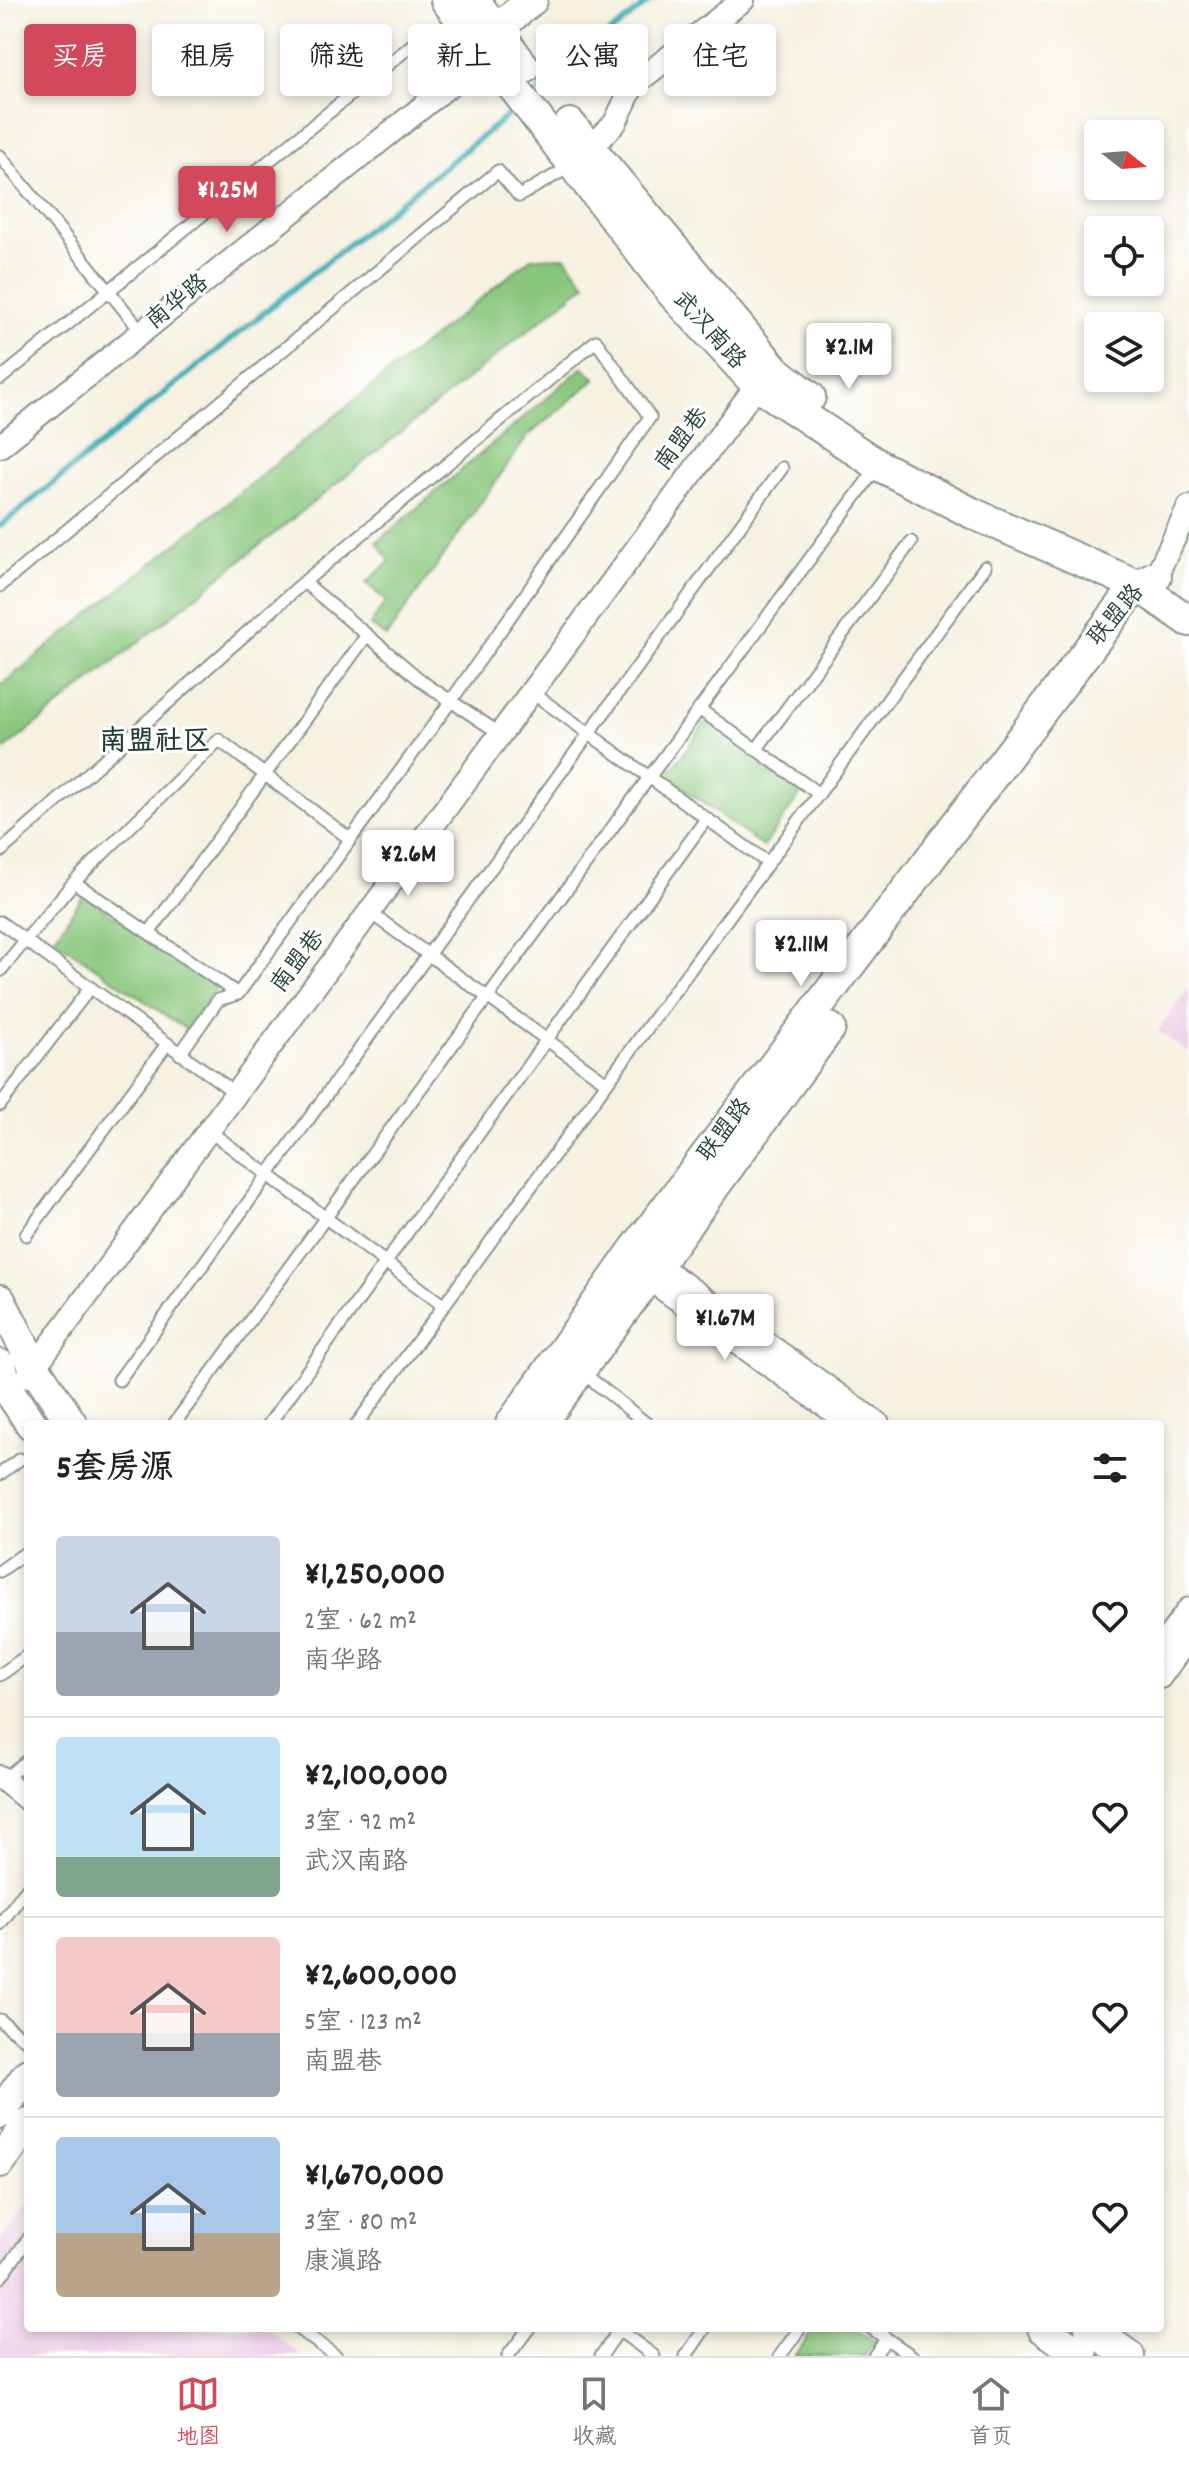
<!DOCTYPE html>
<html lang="zh">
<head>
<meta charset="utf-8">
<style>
	body { margin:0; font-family:Dekko,"LXGW WenKai TC",sans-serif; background:#f6f6f6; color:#222; height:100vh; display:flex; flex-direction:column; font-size:30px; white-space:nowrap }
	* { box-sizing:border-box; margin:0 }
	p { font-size:26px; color:#767676 }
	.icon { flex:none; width:44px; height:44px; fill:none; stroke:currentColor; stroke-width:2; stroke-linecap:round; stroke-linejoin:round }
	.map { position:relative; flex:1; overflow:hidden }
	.drawer { position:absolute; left:24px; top:1420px; width:1140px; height:912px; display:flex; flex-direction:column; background:#fff; border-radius:8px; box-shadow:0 4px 12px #0003 }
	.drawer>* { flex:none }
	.hud { position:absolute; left:24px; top:24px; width:1142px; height:72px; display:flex; gap:16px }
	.needle { width:52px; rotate:107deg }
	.tools { position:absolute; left:1084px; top:120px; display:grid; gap:16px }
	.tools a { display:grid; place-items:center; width:80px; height:80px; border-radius:8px; background:#fff; box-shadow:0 4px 12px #0003; font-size:40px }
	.price { position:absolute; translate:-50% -68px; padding:0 18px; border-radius:8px; background:#fff; color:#222; font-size:26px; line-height:52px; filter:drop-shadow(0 2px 4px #0008) }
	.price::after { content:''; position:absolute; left:50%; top:48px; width:24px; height:18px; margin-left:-12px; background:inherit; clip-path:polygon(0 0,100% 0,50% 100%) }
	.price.current { background:#d1495b; color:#fff }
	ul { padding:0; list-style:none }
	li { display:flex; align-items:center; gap:24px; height:200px; padding:0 32px }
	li+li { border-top:2px solid #e0e0e0 }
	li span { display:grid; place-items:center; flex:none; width:224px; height:160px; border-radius:8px; color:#555 }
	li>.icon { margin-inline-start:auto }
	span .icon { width:96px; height:96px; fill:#fffc; stroke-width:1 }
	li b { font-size:34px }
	h2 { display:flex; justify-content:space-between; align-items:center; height:96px; padding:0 32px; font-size:34px }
	.tag { padding:0 28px; border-radius:8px; background:#fff; box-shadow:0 4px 12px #0003; font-size:28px; line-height:72px }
	.tag.current { background:#d1495b; color:#fff }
	.tab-bar { display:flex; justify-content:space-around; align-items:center; height:112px; border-top:2px solid #e0e0e0; background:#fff; font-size:22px; color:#767676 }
	.tab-bar a { display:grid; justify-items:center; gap:4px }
	.tab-bar .current { color:#d1495b }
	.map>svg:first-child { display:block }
	.built { fill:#eed0e8 }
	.green { fill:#89c67c; stroke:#548258; stroke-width:2 }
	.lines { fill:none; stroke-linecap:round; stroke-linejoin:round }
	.stream { stroke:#39abb5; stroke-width:6 }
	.lane-casing { stroke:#8a978a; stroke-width:15 }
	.street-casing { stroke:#8a978a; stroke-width:26 }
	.secondary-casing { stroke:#8a978a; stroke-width:34 }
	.lane { stroke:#fff; stroke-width:11 }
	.street { stroke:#fff; stroke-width:22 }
	.secondary { stroke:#fff; stroke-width:30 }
	.labels { text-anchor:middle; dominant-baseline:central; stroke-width:6; stroke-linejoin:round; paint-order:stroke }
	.street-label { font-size:24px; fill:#1f3d34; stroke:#fff }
	.quarter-label { font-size:28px; font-weight:bold; fill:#1f3d34; stroke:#fff }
</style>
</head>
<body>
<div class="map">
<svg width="1189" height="2356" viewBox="0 0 1189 2356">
	<rect width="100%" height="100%" fill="#fff"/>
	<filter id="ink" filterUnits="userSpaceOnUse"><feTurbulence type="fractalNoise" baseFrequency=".0125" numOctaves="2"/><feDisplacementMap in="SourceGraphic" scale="16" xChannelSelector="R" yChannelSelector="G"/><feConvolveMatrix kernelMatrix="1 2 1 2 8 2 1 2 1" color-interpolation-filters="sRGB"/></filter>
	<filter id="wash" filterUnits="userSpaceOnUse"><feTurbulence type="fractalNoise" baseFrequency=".006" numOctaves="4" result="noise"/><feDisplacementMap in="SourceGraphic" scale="32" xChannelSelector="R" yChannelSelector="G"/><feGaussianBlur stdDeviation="1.8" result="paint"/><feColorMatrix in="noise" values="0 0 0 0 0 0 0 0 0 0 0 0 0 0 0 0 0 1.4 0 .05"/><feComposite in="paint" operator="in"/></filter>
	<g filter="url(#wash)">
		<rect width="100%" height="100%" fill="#f6f1e1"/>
		<path class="built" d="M1189 988V1053L1158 1031Z
			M28 2204V2328H265L302 2356H0V2241Z"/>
		<path class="green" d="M566 257 586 284 0 753V686L531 258Z
			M583 367 596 379 528 436 386 637 370 625 386 601 366 583 390 561 377 542Z
			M707 720 803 791 763 847 667 776Z
			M84 895 217 987 187 1030 54 939Z
			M840 2328H853L875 2341 865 2356H795L811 2333Z"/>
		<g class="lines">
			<path class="stream" d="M532 96 651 0
				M0 526 517 108"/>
		</g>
	</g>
	<g filter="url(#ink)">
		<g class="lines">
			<g class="lane-casing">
				<path id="lane" d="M0 156 142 332
					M0 379 417 41
					M304 582 424 683 499 733
					M0 586 498 171 519 196 571 166
					M530 691 768 863
					M699 709 819 794
					M756 750 911 542
					M0 852 304 582 596 341 650 417 451 701 238 994 218 1000 180 1054
					M74 882 238 994
					M369 912 607 1083
					M0 922 234 1092
					M149 933 367 635
					M0 971 74 882 219 740 350 839
					M0 1105 90 988
					M208 1130 444 1306
					M26 1235 167 1044
					M582 1372 647 1424
					M119 1380 782 468
					M174 1424 878 466
					M269 1424 706 819
					M357 1424 985 567
					M0 1474 20 1459
					M0 1571 28 1551
					M0 1675 28 1655
					M0 1782 28 1760
					M0 1924 28 1887
					M0 2020 28 2042
					M0 2278 28 2239
					M297 2328 336 2356
					M616 2328 654 2356
					M871 2328 912 2356
					M508 2356 529 2328
					M601 2356 619 2330
					M686 2356 705 2328
					M780 2356 800 2328
					M874 2356 886 2339"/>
			</g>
			<g class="street-casing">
				<path id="street" d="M582 157 615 123 633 85 743 0
					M0 446 461 76 488 37
					M1156 576 1189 507
					M645 1256 878 1424
					M637 1270 851 1424
					M28 1376 757 385 769 375
					M1160 1649 1189 1609
					M1160 1677 1189 1637
					M0 1777 28 1800"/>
			</g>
			<g class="secondary-casing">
				<path id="secondary" d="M446 0 672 293 757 385 878 465 974 514 1137 585 1189 621
					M474 0 525 68
					M497 29 532 0
					M570 124 775 370 810 397
					M0 1300 35 1368 72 1424
					M0 1365 11 1394 31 1424
					M511 1424 635 1249 1137 585 1156 576
					M541 1424 830 1028
					M0 2113 28 2074
					M0 2162 28 2124
					M1043 2328 1082 2356
					M1090 2328 1129 2356"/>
			</g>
			<use href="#lane" class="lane"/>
			<use href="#street" class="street"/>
			<use href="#secondary" class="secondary"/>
		</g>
	</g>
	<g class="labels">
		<g class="street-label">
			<text transform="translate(178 303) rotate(-39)">南华路</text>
			<text transform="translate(708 331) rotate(48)">武汉南路</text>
			<text transform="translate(683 440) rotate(-53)">南盟巷</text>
			<text transform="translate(1117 616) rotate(-50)">联盟路</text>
			<text transform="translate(299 962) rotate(-53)">南盟巷</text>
			<text transform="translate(726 1131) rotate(-53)">联盟路</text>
		</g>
		<g class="quarter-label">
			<text x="155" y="744">南盟社区</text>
		</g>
	</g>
</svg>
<div class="tools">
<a><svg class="needle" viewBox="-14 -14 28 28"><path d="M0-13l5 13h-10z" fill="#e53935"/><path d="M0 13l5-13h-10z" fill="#767676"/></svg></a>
<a><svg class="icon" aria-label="locate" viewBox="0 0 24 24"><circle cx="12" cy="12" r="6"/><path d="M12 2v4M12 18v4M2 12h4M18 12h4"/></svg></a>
<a><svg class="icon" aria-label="layers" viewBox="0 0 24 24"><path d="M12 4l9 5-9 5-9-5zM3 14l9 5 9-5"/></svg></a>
</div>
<b class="price current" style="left:227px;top:234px">¥1.25M</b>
<b class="price" style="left:849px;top:391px">¥2.1M</b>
<b class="price" style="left:408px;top:898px">¥2.6M</b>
<b class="price" style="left:801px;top:988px">¥2.11M</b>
<b class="price" style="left:725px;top:1362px">¥1.67M</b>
<div class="hud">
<a class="tag current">买房</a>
<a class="tag">租房</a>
<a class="tag">筛选</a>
<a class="tag">新上</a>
<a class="tag">公寓</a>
<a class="tag">住宅</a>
</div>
<section class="drawer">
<h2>5套房源<svg class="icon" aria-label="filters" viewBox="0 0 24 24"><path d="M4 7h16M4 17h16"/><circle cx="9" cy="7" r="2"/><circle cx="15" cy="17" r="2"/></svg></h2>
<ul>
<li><span style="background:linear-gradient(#c9d6e8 60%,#9aa5b1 0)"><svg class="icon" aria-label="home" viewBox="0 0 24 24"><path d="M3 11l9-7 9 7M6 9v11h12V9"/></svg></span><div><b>¥1,250,000</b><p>2室 · 62 m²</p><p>南华路</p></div><svg class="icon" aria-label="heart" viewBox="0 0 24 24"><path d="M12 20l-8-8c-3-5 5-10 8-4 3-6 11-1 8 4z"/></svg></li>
<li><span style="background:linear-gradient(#bfe0f5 75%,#7fa58c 0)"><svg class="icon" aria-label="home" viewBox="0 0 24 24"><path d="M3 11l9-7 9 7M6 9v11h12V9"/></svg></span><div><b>¥2,100,000</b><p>3室 · 92 m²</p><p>武汉南路</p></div><svg class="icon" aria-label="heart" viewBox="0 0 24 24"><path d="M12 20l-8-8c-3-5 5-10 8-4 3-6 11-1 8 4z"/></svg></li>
<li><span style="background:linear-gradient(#f6c9c9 60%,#9aa5b1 0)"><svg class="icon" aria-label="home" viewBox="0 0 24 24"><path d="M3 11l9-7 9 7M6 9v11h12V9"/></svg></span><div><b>¥2,600,000</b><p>5室 · 123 m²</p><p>南盟巷</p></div><svg class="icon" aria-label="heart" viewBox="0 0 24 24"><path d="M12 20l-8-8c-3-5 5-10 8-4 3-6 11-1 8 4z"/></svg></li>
<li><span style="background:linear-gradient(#a9c7e8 60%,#b9a48a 0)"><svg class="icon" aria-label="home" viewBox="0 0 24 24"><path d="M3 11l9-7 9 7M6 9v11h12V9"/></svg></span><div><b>¥1,670,000</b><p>3室 · 80 m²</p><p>康滇路</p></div><svg class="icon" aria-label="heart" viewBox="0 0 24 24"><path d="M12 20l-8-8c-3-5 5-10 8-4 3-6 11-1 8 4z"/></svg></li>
</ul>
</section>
</div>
<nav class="tab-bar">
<a class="current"><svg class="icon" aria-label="map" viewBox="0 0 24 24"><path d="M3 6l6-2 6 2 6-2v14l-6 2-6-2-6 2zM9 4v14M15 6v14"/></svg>地图</a>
<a><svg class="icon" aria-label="saved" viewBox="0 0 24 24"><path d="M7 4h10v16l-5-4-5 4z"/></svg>收藏</a>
<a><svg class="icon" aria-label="home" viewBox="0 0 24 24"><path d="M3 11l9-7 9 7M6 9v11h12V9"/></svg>首页</a>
</nav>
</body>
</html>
